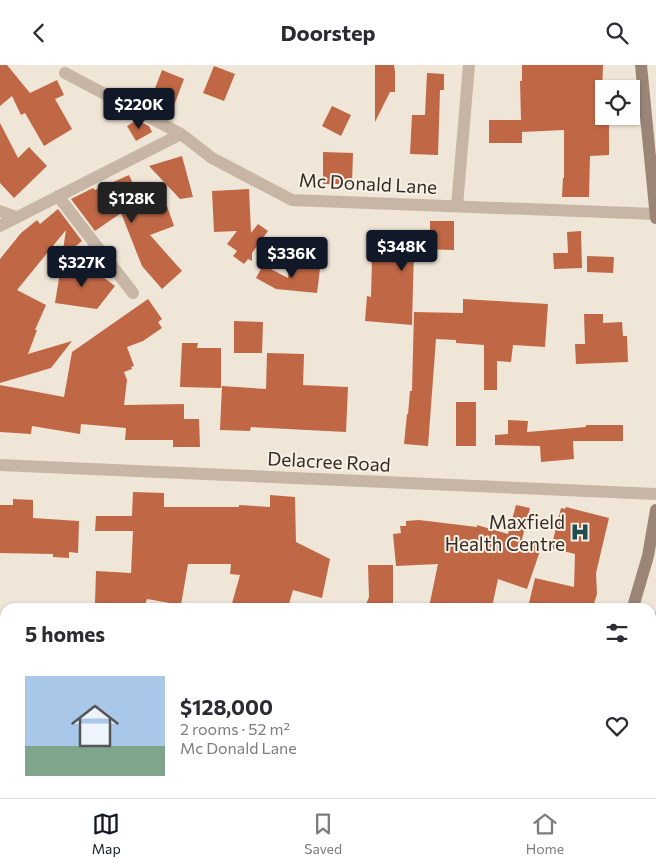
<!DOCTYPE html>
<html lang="en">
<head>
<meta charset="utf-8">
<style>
	body { margin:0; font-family:Commissioner,sans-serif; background:#f2f2f3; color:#2b2b33; height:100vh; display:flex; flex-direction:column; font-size:19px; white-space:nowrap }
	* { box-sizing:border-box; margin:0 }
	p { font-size:16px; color:#7c7c81 }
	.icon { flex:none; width:28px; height:28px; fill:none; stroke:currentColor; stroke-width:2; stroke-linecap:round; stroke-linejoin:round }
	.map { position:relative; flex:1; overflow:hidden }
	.panel { position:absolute; left:0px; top:538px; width:656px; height:196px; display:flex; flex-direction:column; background:#fff; border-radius:15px 15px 0 0; box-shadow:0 1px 4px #0004 }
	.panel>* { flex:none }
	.fabs { position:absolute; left:595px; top:15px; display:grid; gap:10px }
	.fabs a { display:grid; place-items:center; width:45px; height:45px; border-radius:0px; background:#fff; box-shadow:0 1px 4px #0004; font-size:25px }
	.price { position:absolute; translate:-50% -42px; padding:0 11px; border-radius:5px; background:#111827; color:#fff; font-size:16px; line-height:32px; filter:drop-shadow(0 1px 2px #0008) }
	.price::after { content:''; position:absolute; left:50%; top:30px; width:15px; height:11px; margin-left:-8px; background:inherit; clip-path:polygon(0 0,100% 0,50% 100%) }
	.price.selected { background:#222; color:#fff }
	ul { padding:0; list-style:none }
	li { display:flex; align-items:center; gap:15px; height:125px; padding:0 25px }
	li+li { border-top:1px solid #e1e1e2 }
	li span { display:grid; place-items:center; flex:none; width:140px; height:100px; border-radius:0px; color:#555 }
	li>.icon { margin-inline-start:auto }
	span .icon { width:60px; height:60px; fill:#fffc; stroke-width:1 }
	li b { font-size:21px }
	h2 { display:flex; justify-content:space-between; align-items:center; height:60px; padding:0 25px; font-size:21px }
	header { display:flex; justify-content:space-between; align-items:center; height:65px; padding:0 25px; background:#fff; font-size:22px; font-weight:700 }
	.menu { display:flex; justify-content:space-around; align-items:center; height:70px; border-top:1px solid #e1e1e2; background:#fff; font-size:14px; color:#7c7c81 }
	.menu a { display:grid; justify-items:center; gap:2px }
	.menu .selected { color:#111827 }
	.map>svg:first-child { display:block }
	.building { fill:#c06846 }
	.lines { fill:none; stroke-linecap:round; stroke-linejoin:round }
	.street { stroke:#c7b6a5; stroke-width:12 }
	.secondary { stroke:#9a8577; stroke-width:12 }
	.labels { text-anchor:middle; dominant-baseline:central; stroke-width:4; stroke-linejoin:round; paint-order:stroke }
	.street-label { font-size:19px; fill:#332b26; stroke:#f8f0e4 }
	.poi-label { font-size:19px; fill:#332b26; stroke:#f8f0e4; text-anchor:end }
</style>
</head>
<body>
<header><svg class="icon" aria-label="back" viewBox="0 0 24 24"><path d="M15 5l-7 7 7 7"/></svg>Doorstep<svg class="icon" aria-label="search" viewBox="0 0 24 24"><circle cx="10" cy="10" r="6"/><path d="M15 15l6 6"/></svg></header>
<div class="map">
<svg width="656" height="733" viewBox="0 0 656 733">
	<rect width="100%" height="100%" fill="#f0e6d8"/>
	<path class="building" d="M0 0H7L30 28 57 15 64 30 55 34 72 64 44 81 25 48 21 50 12 31 0 41Z
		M375 0H394L395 6V27H390L375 57Z
		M522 0H603L601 57H609V90L590 91 589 132H562L563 113H564V65L522 67V78H489V55H521L520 16H522Z
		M214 1 235 9 224 36 203 28Z
		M162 5 184 14 173 43 151 34Z
		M427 8 444 9V25H440L438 90 410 89 412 50H425Z
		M332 41 351 50 341 71 322 61Z
		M137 55 149 61 152 67 136 76 127 61Z
		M0 58 18 93 29 82 47 101 14 133 0 118Z
		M323 87 353 88 352 119H323Z
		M182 91 193 132 180 134 149 101Z
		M129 110 147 149 167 141 174 161 150 170 182 206 162 224 142 201 121 148 95 166 71 134 93 123 95 125Z
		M249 124 251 168 258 159 268 166 252 188V196L248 194 244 199 233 191 237 186 227 179 237 166 214 167 212 126Z
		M58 144 82 176 62 192 66 165 17 225 46 240 35 265H37L28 289 72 276 51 303 0 318V194L21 168 37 155 40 159Z
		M430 156H454V185L414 184 412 260 365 256 367 231 371 232 372 193H385V167L430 168Z
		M581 166 582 203 554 204 553 188H568L567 167Z
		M587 191 614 192 613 208 587 207Z
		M263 200 288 213 289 200 320 204 317 228 276 224 256 213Z
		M61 201 96 207 115 221 97 244 55 238Z
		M148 234 162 254 158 257 162 263 143 276 127 282 134 301 131 302 132 304 124 307 127 315 124 340 184 339V354H199L200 382H173V375H125L126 363 81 359 80 369 32 361 31 369 0 367V320L64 332 72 287Z
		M463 234 548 239 545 282 513 280 511 297 497 296V325H484V280L456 278V275L436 274 428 381 404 379 407 349H408L410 326H412L414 247 463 248Z
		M584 249H603V258L622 257 623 271H627L628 297 576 299 575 279H585Z
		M234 256 263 257 262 288H234Z
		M182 278H198L197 283H221V323L180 322Z
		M267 288 304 289 303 320 348 322 346 367 251 362 250 366 220 365 222 321 266 324Z
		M456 337H476V381H456Z
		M508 355 528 356 527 367 586 362V360H623V376H573L574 394 541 397 540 381 495 380V370L508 369Z
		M133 427 164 428V442H239V440L270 442V430L295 432 296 477 330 494 322 533 293 525 288 542H231L240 510 230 509 231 499H188L181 540 147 534 144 542H127L111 538H95L96 506 131 508 133 466H95L96 451H132Z
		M13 434 33 435V453L79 456 78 488 69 487V493L53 492V489L0 488V440H13Z
		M516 440 530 443 522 474 542 480 527 524 498 514 492 542H429L438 499 396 501 393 469 401 468 400 461H406V456L419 455 477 462V460L508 469Z
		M566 442 609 453 596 508 597 529 593 542H528L535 513 574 522 575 489 551 483 561 443 565 444Z
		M368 500H393V542H365L369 532Z"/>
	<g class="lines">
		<path class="street" d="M65 8 181 69
			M58 131 133 228
			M457 141 469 0
			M0 146 16 152
			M0 161 181 69 212 93 292 135 656 149
			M0 400 656 429
			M651 553H656
			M0 634H5"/>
		<path class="secondary" d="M641 0 656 153
			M633 542 648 491 656 445
			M579 733 580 729"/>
	</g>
	<defs>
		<g id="hospital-bare" transform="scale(1.5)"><path d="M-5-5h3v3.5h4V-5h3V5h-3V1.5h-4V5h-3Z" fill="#1e4d52" stroke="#f8f0e4" stroke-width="2.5" paint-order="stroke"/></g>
	</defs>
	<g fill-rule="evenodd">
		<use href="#hospital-bare" x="580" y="467"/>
	</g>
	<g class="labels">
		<g class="street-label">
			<text transform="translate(368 118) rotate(3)">Mc Donald Lane</text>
			<text transform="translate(329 396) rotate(3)">Delacree Road</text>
		</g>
		<g class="poi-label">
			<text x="565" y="456">Maxfield<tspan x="565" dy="22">Health Centre</tspan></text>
		</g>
	</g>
</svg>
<div class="fabs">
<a><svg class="icon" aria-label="locate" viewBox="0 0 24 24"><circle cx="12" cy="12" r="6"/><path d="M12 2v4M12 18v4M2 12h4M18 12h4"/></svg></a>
</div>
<b class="price" style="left:139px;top:65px">$220K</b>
<b class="price selected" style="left:132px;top:159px">$128K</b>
<b class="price" style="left:402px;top:207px">$348K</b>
<b class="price" style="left:292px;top:214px">$336K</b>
<b class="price" style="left:82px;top:223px">$327K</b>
<section class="panel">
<h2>5 homes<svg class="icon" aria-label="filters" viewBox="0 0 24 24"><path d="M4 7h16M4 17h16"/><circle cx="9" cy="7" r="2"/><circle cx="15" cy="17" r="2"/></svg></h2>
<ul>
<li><span style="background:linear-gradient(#a9c7e8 70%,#7fa58c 0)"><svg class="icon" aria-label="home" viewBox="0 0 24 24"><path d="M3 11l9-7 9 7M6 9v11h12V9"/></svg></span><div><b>$128,000</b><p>2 rooms · 52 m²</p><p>Mc Donald Lane</p></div><svg class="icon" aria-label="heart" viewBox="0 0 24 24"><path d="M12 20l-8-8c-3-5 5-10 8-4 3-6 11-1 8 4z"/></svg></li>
</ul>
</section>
</div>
<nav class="menu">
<a class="selected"><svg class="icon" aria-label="map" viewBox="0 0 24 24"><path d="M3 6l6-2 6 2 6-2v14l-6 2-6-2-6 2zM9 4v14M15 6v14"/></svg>Map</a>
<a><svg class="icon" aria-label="saved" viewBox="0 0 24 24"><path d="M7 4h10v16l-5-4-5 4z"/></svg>Saved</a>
<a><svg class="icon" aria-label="home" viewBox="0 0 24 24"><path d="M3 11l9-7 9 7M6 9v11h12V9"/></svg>Home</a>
</nav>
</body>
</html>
